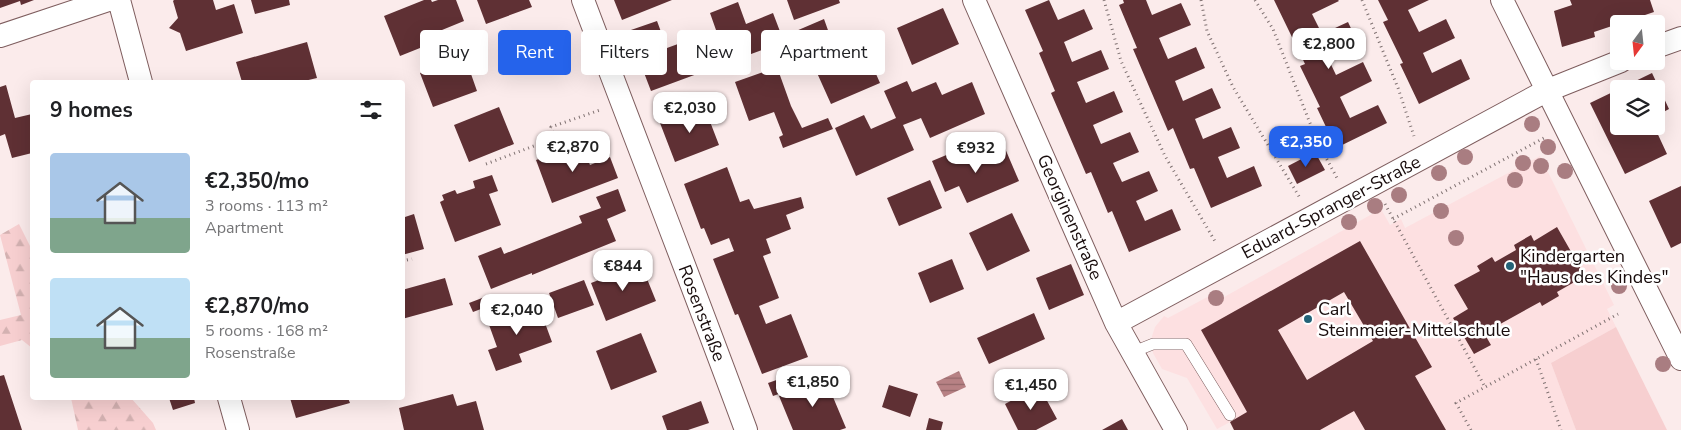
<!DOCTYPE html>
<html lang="en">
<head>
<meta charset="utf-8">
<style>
	body { margin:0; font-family:"Nunito Sans",sans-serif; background:#f2f2f2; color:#202124; height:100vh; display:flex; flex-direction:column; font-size:19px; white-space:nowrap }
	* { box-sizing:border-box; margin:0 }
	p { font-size:16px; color:#757577 }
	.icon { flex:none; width:28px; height:28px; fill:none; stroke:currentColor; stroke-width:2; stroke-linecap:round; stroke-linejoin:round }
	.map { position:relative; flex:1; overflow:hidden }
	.sheet { position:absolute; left:30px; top:80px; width:375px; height:320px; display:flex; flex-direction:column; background:#fff; border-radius:5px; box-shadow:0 5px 20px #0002 }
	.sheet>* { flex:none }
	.guide { position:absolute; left:420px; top:30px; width:475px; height:45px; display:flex; gap:10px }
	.needle { width:32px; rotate:195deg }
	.tools { position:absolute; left:1610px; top:15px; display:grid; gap:10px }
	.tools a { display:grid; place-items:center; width:55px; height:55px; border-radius:5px; background:#fff; box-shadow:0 5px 20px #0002; font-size:25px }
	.price { position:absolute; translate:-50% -42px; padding:0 11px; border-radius:10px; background:#fff; color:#222; font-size:16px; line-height:32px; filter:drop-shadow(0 1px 2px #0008) }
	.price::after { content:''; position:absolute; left:50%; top:30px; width:15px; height:11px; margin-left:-8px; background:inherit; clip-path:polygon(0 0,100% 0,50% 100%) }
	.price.selected { background:#2563eb; color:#fff }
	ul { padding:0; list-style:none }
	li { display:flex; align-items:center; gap:15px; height:125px; padding:0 20px }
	li span { display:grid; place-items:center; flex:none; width:140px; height:100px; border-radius:5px; color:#555 }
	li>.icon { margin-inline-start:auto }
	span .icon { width:60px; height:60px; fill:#fffc; stroke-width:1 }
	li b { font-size:21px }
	h2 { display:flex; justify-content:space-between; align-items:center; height:60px; padding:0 20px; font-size:21px }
	.pill { padding:0 18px; border-radius:5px; background:#fff; box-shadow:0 5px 20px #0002; font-size:18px; line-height:45px }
	.pill.selected { background:#2563eb; color:#fff }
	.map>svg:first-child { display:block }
	.built { fill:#fde0e1 }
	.forest { fill:url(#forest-firs) }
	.pitch { fill:#f7cfd0 }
	.water { fill:url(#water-rules) }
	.building { fill:#5f3034; fill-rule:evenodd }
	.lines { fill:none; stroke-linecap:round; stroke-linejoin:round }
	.lane-casing { stroke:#7e5d5e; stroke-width:12 }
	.street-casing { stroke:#7e5d5e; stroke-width:24 }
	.path { stroke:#7f7171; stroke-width:3; stroke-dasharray:1 4; stroke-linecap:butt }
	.lane { stroke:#fff; stroke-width:11 }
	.street { stroke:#fff; stroke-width:22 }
	.tree { fill:#a97d81 }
	.poi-dot { fill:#236378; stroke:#fff; stroke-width:2 }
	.labels { text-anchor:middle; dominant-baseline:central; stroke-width:5; stroke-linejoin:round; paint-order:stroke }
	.street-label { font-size:18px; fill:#180c0c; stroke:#fff }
	.poi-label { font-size:18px; fill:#180c0c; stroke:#fff; text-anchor:start }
</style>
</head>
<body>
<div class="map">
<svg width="1681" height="430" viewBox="0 0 1681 430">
	<defs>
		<pattern id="forest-firs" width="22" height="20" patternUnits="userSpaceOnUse" patternTransform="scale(1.25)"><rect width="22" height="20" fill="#f7cfd0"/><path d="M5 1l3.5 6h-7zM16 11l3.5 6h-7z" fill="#d3b1b1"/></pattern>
		<pattern id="water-rules" width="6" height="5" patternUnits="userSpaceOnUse" patternTransform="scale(1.25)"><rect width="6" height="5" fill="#b78184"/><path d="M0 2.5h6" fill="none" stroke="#94686a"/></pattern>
	</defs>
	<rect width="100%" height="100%" fill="#fbebeb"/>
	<path class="built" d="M1540 156 1614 305 1607 309 1616 327 1551 363 1576 430H1234L1230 422 1217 429 1187 378 1162 369 1153 353 1152 336 1155 327 1164 316 1168 318 1213 294 1217 301 1381 209 1390 225 1401 219 1405 228Z"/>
	<path class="forest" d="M19 224 32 250V348L22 340 0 346V320L21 315 0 235Z
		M71 398H131L153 423 156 430H78Z"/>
	<path class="pitch" d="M1616 327 1667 430H1576L1551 363Z"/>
	<path class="water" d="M959 371 966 387 944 397 936 382Z"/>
	<path class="building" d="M0 0H34L21 5 20 1 0 8Z
		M174 0H213L216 10 234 4 243 33 186 51 180 33 169 28 178 18 173 1Z
		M251 0H289L290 5 255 14Z
		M424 0H431L432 2 438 0H456L464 21 442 30 445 38 400 56 384 16Z
		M477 0H529L532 7 486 24Z
		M614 0H672L622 20Z
		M787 0H839L840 3 794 20Z
		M1049 0 1058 20 1084 9 1093 29 1064 42 1072 62 1101 50 1109 69 1077 82 1086 103 1114 91 1123 112 1093 125 1101 144 1130 132 1139 152 1113 163 1122 182 1149 171 1158 191 1136 201 1145 221 1172 209 1181 230 1129 252 1112 211 1108 213 1091 172 1086 174 1051 93 1055 91 1039 53 1043 51 1025 10Z
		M1123 0H1146L1152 15 1181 3 1191 25 1159 38 1168 59 1196 47 1205 68 1175 81 1183 101 1212 88 1221 108 1195 119 1203 139 1231 127 1240 148 1218 157 1227 178 1254 166 1262 186 1211 208 1194 168 1190 169 1173 128 1168 131 1133 49 1137 48 1119 5 1124 3Z
		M1274 0H1338L1339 1 1312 14 1322 34 1348 22 1356 39 1326 54 1336 75 1363 62 1372 81 1340 97 1350 118 1378 105 1387 123 1336 148 1317 108 1320 107 1300 66 1305 64Z
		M1378 0H1429L1408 10 1419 32 1446 19 1455 38 1423 53 1432 73 1461 59 1470 79 1419 104 1400 64 1403 63 1383 22 1388 20Z
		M1570 0H1650L1654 12 1594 32 1595 37 1562 47 1554 11 1572 5Z
		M738 2 746 24 773 13 784 42 651 91 628 31 657 21 667 48 716 30 710 13Z
		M943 8 959 44 912 65 897 28Z
		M824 19 829 33 795 45 789 34Z
		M307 42 317 78 300 82H242L236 62Z
		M862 42 880 83 831 104 813 64Z
		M465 57 477 91 433 107 420 73Z
		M777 67 791 106 802 128 828 118 833 129 783 148 779 137 783 135 774 112 749 121 735 82Z
		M1652 73 1669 109 1656 116V89H1619Z
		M907 81 912 92 936 82 942 95 972 82 985 114 930 138 921 118 903 125 914 150 856 176 835 128 864 115 871 129 896 118 884 91Z
		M6 85 15 118 32 114V153L12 158 5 134 0 136V87Z
		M1619 89V126H1654L1667 154 1625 174 1590 103Z
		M704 106 719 145 675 162 660 123Z
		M499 107 514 144 469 162 454 125Z
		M581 143 590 165 610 157 618 178 552 203 536 160Z
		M1004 146 1019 181 967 203 959 186 945 192 932 161 956 151 962 164Z
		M1315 152 1325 170 1297 184 1288 166Z
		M727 167 740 202 749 199 754 209 801 197 804 208 786 215 791 229 766 239 771 253 763 256 779 298 759 306 766 324 791 314 808 357 762 374 738 314 735 315 713 259 734 251 729 238 711 245 704 228 701 229 684 184Z
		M492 175 498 191 489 194 501 225 455 242 440 202 444 200 442 195 455 190 457 194 475 188 473 181Z
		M930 180 942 208 899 226 887 198Z
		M1681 186V243L1671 248 1649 201Z
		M618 189 626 211 607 219 616 241 532 275V273L491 289 478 256 501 247 504 254 582 223 579 216 601 208 596 197Z
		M1012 213 1030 251 987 271 969 233Z
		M414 214 424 249 402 255V218Z
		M1557 227 1585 276 1557 292 1559 296 1542 306 1540 302 1484 333 1491 345 1474 354 1453 318 1468 309 1454 285 1480 271 1477 266 1492 257 1495 262 1516 250 1514 245 1531 235 1534 241Z
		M1360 241 1432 367 1415 376 1446 430H1365L1354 411 1320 430H1234L1230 422 1247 412 1201 330ZM1344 292 1373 341 1307 380 1278 330Z
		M952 259 964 289 930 303 918 273Z
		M641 264 656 301 606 321 591 283Z
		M1071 264 1084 295 1049 310 1036 278Z
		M445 278 453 305 402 319V290Z
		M584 280 594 305 558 318 549 293Z
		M490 295 494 304 473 312 469 303Z
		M538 304 552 342 519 354 522 362 496 371 488 350 497 347 488 322Z
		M1034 313 1045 339 989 364 977 338Z
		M641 333 657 372 611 390 596 351Z
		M4 375 22 430H0V376Z
		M791 375 796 388 773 396 768 383Z
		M825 378 846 428 840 430H793L779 396Z
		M889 385 918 394 910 417 882 407Z
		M1039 386 1057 419 1036 430H1018L1005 404Z
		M453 394 457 406 476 401 484 430H404L399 408Z
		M169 398H194L195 403 173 410Z
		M290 398H348L350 403 296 418Z
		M701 401 709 423 688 430H667L662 416Z
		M929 418 943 422 941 430H926Z
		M1122 419 1128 430H1102Z"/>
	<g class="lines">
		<g class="lane-casing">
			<path id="lane" d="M1133 352 1153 344H1186L1230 415"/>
		</g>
		<g class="street-casing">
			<path id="street" d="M119 0 141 82
				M583 0C637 143 693 286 746 430
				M974 0 1116 323 1176 430
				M1502 0 1681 359
				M0 36 108 0
				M1656 47 1681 38
				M1116 323 1546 91 1621 61
				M229 398 238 430"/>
		</g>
		<path class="path" d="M1104 0 1121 61 1165 156 1216 243
			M1201 0 1207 31 1233 87 1300 198
			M1255 0 1273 29 1317 141 1337 178
			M1362 0 1398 88 1414 136
			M486 164 555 138 551 127 600 110
			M1385 204 1485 387
			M1393 219 1544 138
			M402 261 412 259
			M1536 359 1561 430
			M1471 430 1456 403 1618 314"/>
		<use href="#lane" class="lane"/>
		<use href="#street" class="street"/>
	</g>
	<g class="tree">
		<circle cx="1532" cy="124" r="8"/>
		<circle cx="1548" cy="147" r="8"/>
		<circle cx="1465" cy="157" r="8"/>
		<circle cx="1523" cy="163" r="8"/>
		<circle cx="1541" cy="166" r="8"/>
		<circle cx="1565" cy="171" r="8"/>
		<circle cx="1439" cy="173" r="8"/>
		<circle cx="1515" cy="180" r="8"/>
		<circle cx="1399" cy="195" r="8"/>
		<circle cx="1375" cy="206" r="8"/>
		<circle cx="1441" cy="211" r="8"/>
		<circle cx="1349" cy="222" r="8"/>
		<circle cx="1456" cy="238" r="8"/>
		<circle cx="1619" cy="286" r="8"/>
		<circle cx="1216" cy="298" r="8"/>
		<circle cx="1663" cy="364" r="8"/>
	</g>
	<g class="poi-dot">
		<circle cx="1510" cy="266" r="5"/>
		<circle cx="1308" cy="319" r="5"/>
	</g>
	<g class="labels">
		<g class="street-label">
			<text transform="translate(1331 207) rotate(-28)">Eduard-Spranger-Straße</text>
			<text transform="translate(1070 217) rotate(66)">Georginenstraße</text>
			<text transform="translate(702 313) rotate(69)">Rosenstraße</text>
		</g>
		<g class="poi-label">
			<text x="1520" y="256">Kindergarten<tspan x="1520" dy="21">"Haus des Kindes"</tspan></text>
			<text x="1318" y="309">Carl<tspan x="1318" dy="21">Steinmeier-Mittelschule</tspan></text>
		</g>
	</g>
</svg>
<div class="tools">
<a><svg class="needle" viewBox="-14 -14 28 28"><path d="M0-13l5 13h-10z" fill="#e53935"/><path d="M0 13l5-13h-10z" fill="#757577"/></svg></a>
<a><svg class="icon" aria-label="layers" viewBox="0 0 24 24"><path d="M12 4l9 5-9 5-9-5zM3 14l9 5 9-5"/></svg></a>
</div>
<b class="price" style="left:1329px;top:70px">€2,800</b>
<b class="price" style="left:690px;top:134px">€2,030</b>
<b class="price selected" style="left:1306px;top:168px">€2,350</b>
<b class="price" style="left:573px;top:173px">€2,870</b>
<b class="price" style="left:976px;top:174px">€932</b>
<b class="price" style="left:623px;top:292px">€844</b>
<b class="price" style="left:517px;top:336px">€2,040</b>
<b class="price" style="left:813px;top:408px">€1,850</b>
<b class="price" style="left:1031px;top:411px">€1,450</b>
<div class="guide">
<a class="pill">Buy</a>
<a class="pill selected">Rent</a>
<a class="pill">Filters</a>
<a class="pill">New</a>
<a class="pill">Apartment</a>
</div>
<section class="sheet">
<h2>9 homes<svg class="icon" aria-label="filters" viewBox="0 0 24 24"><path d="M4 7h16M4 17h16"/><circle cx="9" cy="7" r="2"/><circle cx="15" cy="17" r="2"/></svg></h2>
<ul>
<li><span style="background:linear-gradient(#a9c7e8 65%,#7fa58c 0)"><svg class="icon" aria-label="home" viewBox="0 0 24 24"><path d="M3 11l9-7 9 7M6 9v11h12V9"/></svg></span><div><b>€2,350/mo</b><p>3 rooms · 113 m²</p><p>Apartment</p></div></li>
<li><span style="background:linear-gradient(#bfe0f5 60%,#7fa58c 0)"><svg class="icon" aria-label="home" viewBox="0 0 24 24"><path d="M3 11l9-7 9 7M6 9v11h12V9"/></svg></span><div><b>€2,870/mo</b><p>5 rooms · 168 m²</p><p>Rosenstraße</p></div></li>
</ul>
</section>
</div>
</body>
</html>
